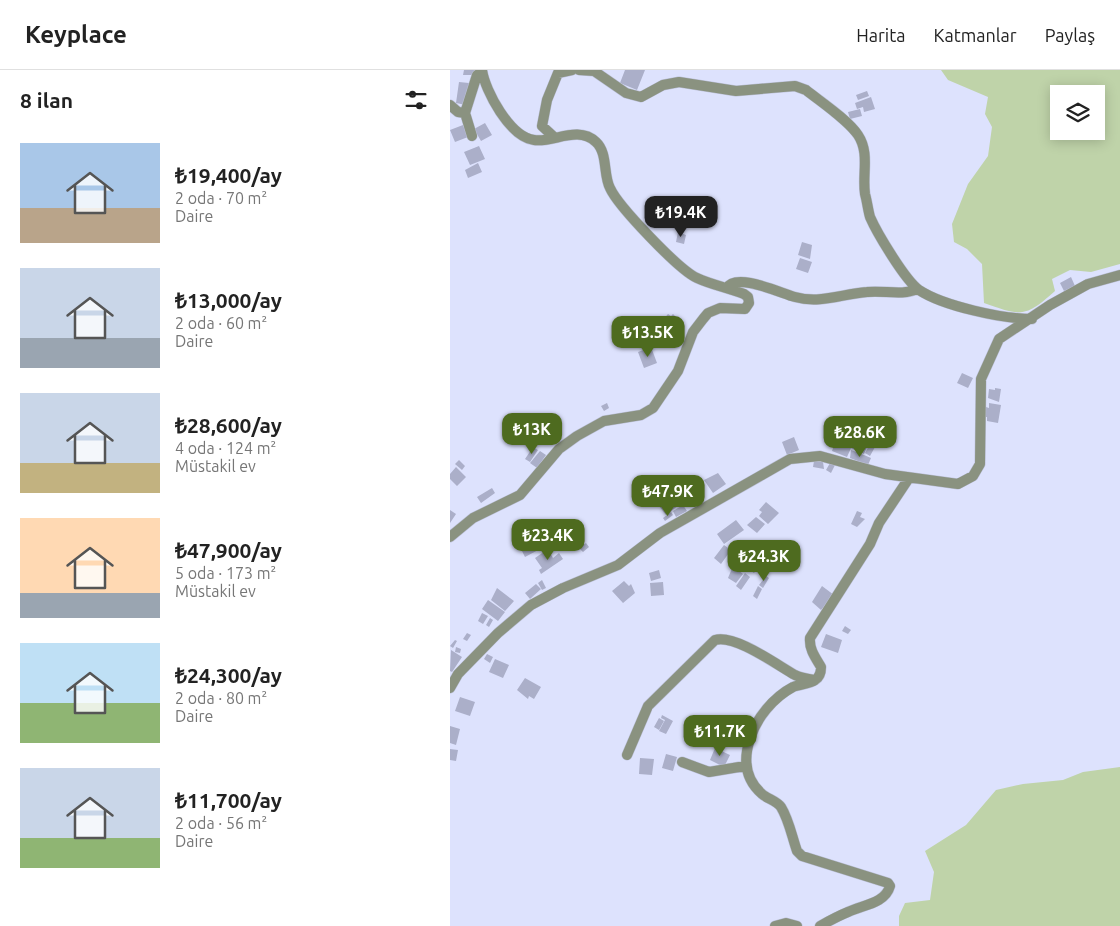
<!DOCTYPE html>
<html lang="tr">
<head>
<meta charset="utf-8">
<style>
	body { margin:0; font-family:Ubuntu,sans-serif; background:#f6f6f6; color:#222; height:100vh; display:flex; flex-direction:column; font-size:19px; white-space:nowrap }
	* { box-sizing:border-box; margin:0 }
	p { font-size:16px; color:#767676 }
	.icon { flex:none; width:28px; height:28px; fill:none; stroke:currentColor; stroke-width:2; stroke-linecap:round; stroke-linejoin:round }
	.map { position:relative; flex:1; overflow:hidden }
	.panel { display:flex; flex-direction:column; background:#fff; width:450px }
	.panel>* { flex:none }
	.controls { position:absolute; left:600px; top:15px; display:grid; gap:10px }
	.controls a { display:grid; place-items:center; width:55px; height:55px; border-radius:0px; background:#fff; box-shadow:0 2px 12px #0003; font-size:25px }
	.price { position:absolute; translate:-50% -42px; padding:0 11px; border-radius:10px; background:#4e6b1f; color:#fff; font-size:16px; line-height:32px; filter:drop-shadow(0 1px 2px #0008) }
	.price::after { content:''; position:absolute; left:50%; top:30px; width:15px; height:11px; margin-left:-8px; background:inherit; clip-path:polygon(0 0,100% 0,50% 100%) }
	.price.current { background:#222; color:#fff }
	ul { padding:0; list-style:none }
	li { display:flex; align-items:center; gap:15px; height:125px; padding:0 20px }
	li span { display:grid; place-items:center; flex:none; width:140px; height:100px; border-radius:0px; color:#555 }
	li>.icon { margin-inline-start:auto }
	span .icon { width:60px; height:60px; fill:#fffc; stroke-width:1 }
	li b { font-size:21px }
	h2 { display:flex; justify-content:space-between; align-items:center; height:60px; padding:0 20px; font-size:21px }
	header { display:flex; align-items:center; gap:30px; box-sizing:border-box; height:70px; padding:0 25px; background:#fff; border-bottom:1px solid #e0e0e0 }
	header strong { font-size:24px }
	nav { display:flex; gap:28px; margin-inline-start:auto; font-size:18px }
	main { display:flex; flex:1; min-height:0 }
	.map>svg:first-child { display:block }
	.green { fill:#bfd3a9; fill-rule:evenodd }
	.building { fill:#abafc9 }
	.lines { fill:none; stroke-linecap:round; stroke-linejoin:round }
	.minor-casing { stroke:#bcc1d8; stroke-width:11 }
	.minor { stroke:#8a9280; stroke-width:10 }
</style>
</head>
<body>
<header>
<strong>Keyplace</strong>
<nav><a>Harita</a><a>Katmanlar</a><a>Paylaş</a></nav>
</header>
<main>
<section class="panel">
<h2>8 ilan<svg class="icon" aria-label="filters" viewBox="0 0 24 24"><path d="M4 7h16M4 17h16"/><circle cx="9" cy="7" r="2"/><circle cx="15" cy="17" r="2"/></svg></h2>
<ul>
<li><span style="background:linear-gradient(#a9c7e8 65%,#b9a48a 0)"><svg class="icon" aria-label="home" viewBox="0 0 24 24"><path d="M3 11l9-7 9 7M6 9v11h12V9"/></svg></span><div><b>₺19,400/ay</b><p>2 oda · 70 m²</p><p>Daire</p></div></li>
<li><span style="background:linear-gradient(#c9d6e8 70%,#9aa5b1 0)"><svg class="icon" aria-label="home" viewBox="0 0 24 24"><path d="M3 11l9-7 9 7M6 9v11h12V9"/></svg></span><div><b>₺13,000/ay</b><p>2 oda · 60 m²</p><p>Daire</p></div></li>
<li><span style="background:linear-gradient(#c9d6e8 70%,#c2b280 0)"><svg class="icon" aria-label="home" viewBox="0 0 24 24"><path d="M3 11l9-7 9 7M6 9v11h12V9"/></svg></span><div><b>₺28,600/ay</b><p>4 oda · 124 m²</p><p>Müstakil ev</p></div></li>
<li><span style="background:linear-gradient(#ffd9b3 75%,#9aa5b1 0)"><svg class="icon" aria-label="home" viewBox="0 0 24 24"><path d="M3 11l9-7 9 7M6 9v11h12V9"/></svg></span><div><b>₺47,900/ay</b><p>5 oda · 173 m²</p><p>Müstakil ev</p></div></li>
<li><span style="background:linear-gradient(#bfe0f5 60%,#8fb573 0)"><svg class="icon" aria-label="home" viewBox="0 0 24 24"><path d="M3 11l9-7 9 7M6 9v11h12V9"/></svg></span><div><b>₺24,300/ay</b><p>2 oda · 80 m²</p><p>Daire</p></div></li>
<li><span style="background:linear-gradient(#c9d6e8 70%,#8fb573 0)"><svg class="icon" aria-label="home" viewBox="0 0 24 24"><path d="M3 11l9-7 9 7M6 9v11h12V9"/></svg></span><div><b>₺11,700/ay</b><p>2 oda · 56 m²</p><p>Daire</p></div></li>
</ul>
</section>
<div class="map">
<svg width="670" height="856" viewBox="0 0 670 856">
	<rect width="100%" height="100%" fill="#dde2fd"/>
	<path class="green" d="M491 0H670V194L641 202 620 200 602 209 605 221C575 248 571 246 534 233L532 194 517 179 504 172 502 154 518 114 538 86 542 57 535 44 538 27 498 10ZM609 24H646V61H609Z
		M670 697V856H449V846L455 833 480 830 484 802 475 781 516 755 546 720 573 714 613 710 633 702Z"/>
	<path class="building" d="M14 0H24V5H13Z
		M175 0H195L187 20 170 13Z
		M9 12 19 13 16 35 6 33Z
		M417 21 419 26 408 30 406 25Z
		M421 27 425 39 414 42 413 37 407 39 405 33Z
		M410 39 412 46 400 49 398 42Z
		M35 53 42 65 31 71 24 59Z
		M13 55 18 67 5 72 0 60Z
		M29 76 35 89 20 95 14 82Z
		M28 93 32 102 18 108 15 100Z
		M228 162 236 165 234 174 226 172Z
		M352 172 362 175 360 189 348 185Z
		M350 188 362 192 358 203 346 199Z
		M621 207 625 216 614 221 610 213Z
		M218 244 221 246 223 244 230 251 221 260 212 251Z
		M201 277 207 293 194 298 188 282Z
		M512 303 523 308 518 318 507 313Z
		M545 318 551 319 549 332 538 328 539 319 545 320Z
		M157 333 159 338 154 341 151 336Z
		M539 333 551 335 548 353 537 351V347H534L536 337 539 338Z
		M394 360 408 368 406 372 392 364Z
		M344 367 349 380 337 385 332 372Z
		M392 367 408 374 411 368 419 372 414 384 401 378 397 387 382 381 385 372 389 374Z
		M420 374 425 377 420 386 415 383Z
		M83 377 88 380 80 392 75 389Z
		M401 380 414 385 413 387 414 385 421 388 418 395 400 388Z
		M90 381 96 385 87 398 80 393Z
		M9 390 15 396 12 400 5 394Z
		M364 391 373 392 374 399 363 397Z
		M380 393 385 395 381 403 376 400Z
		M6 397 16 407 7 416 0 409V404Z
		M268 403 276 414 263 423 254 410Z
		M42 418 45 423 31 433 27 427Z
		M220 423 229 435 216 445 206 432Z
		M316 432 329 443 318 454 309 446 312 442 309 440Z
		M233 435 237 441 226 447 223 441Z
		M0 440 6 444 0 453Z
		M407 441 412 443 410 447 415 449 407 457 401 454Z
		M221 442 223 445 215 451 213 448Z
		M306 447 315 454 307 463 297 455Z
		M286 450 294 460 274 474 267 464Z
		M83 467 90 479 75 487 69 475Z
		M131 473 133 475 136 473 139 477 133 482 127 476Z
		M274 475 281 480 271 494 264 488Z
		M98 479 103 488 109 483 113 489 91 504 89 500 92 498 85 488Z
		M306 489 312 493 304 503 298 499Z
		M283 496 293 504 286 513 278 508Z
		M209 500 211 508 201 511 199 503Z
		M295 503 300 507 291 520 286 516Z
		M316 506 319 508 313 518 309 515Z
		M92 510 96 518 92 520 88 513Z
		M174 511 179 516 181 514 185 523 173 533 162 521Z
		M213 512 214 525 201 526 200 513Z
		M86 514 91 519 80 529 75 523Z
		M308 516 312 519 307 529 303 526Z
		M372 516 384 525 371 540 362 532Z
		M47 518 64 531 55 541 41 530Z
		M38 530 55 542 48 551 32 539Z
		M32 543 38 546 33 554 28 551Z
		M40 548 43 550 39 557 36 555Z
		M395 556 401 560 398 564 392 561Z
		M17 563 21 565 17 571 13 569Z
		M376 564 392 570 388 583 371 577Z
		M5 570 7 571 3 578 0 576Z
		M6 577 11 579 10 583 5 582Z
		M1 580 12 587 2 602 0 601Z
		M37 584 43 587 40 593 34 589Z
		M45 589 59 595 53 608 39 602Z
		M75 608 91 617 84 629 79 626 78 629 67 620Z
		M10 627 25 632 20 646 5 641Z
		M212 645 223 651 216 664 209 661 215 650 211 648Z
		M209 648 214 651 209 660 204 657Z
		M285 653 299 661 292 673 278 666Z
		M0 656 10 659 6 675 0 673Z
		M265 678 280 685 274 697 260 690Z
		M0 679 8 680 6 691 0 690Z
		M216 684 227 687 223 701 212 698Z
		M190 688 204 689 202 705 189 704Z"/>
	<g class="lines">
		<g class="minor-casing">
			<path id="minor" d="M129 0 144 1 176 23 191 27 213 15 229 12 286 21 345 16 356 20C371 32 397 49 408 65 420 83 412 104 415 124 417 131 418 140 420 147 427 163 455 210 469 220 493 236 553 249 582 249
				M0 35 8 42 15 43
				M22 66 15 43 27 5 32 2
				M104 67 92 56 97 30 108 3 122 0
				M277 218C286 202 330 223 345 227 370 234 392 224 417 222 434 220 452 226 467 219
				M0 467 23 448 70 425 109 379 127 366 154 351 191 345 203 338 228 301 243 262 253 249 258 243 270 238 295 239 299 233 298 227 294 224C279 218 262 215 247 208 229 200 168 136 160 118 153 105 158 83 146 72 128 55 103 73 84 70 60 67 35 21 32 0
				M0 618 8 604 48 563 81 535 113 518 168 495 210 463 340 389 370 386 435 404 508 414 523 406 530 394 531 309 549 269 600 235 638 214 670 205
				M177 685 198 636 265 570C285 564 327 595 345 605 351 608 358 609 364 610
				M232 692 259 702 295 696
				M325 856 336 853 347 856
				M370 856C379 851 388 846 398 842 412 835 435 834 440 816L438 813 352 786 347 781C342 767 339 750 331 737 327 731 318 729 312 724 295 709 293 690 300 669 306 648 324 627 343 617 350 614 360 614 365 610 370 607 371 602 371 597 365 587 359 579 360 568L420 474 429 453 459 408"/>
		</g>
		<use href="#minor" class="minor"/>
	</g>
</svg>
<div class="controls">
<a><svg class="icon" aria-label="layers" viewBox="0 0 24 24"><path d="M12 4l9 5-9 5-9-5zM3 14l9 5 9-5"/></svg></a>
</div>
<b class="price current" style="left:231px;top:168px">₺19.4K</b>
<b class="price" style="left:198px;top:288px">₺13.5K</b>
<b class="price" style="left:82px;top:385px">₺13K</b>
<b class="price" style="left:410px;top:388px">₺28.6K</b>
<b class="price" style="left:218px;top:447px">₺47.9K</b>
<b class="price" style="left:98px;top:491px">₺23.4K</b>
<b class="price" style="left:314px;top:512px">₺24.3K</b>
<b class="price" style="left:270px;top:687px">₺11.7K</b>
</div>
</main>
</body>
</html>
